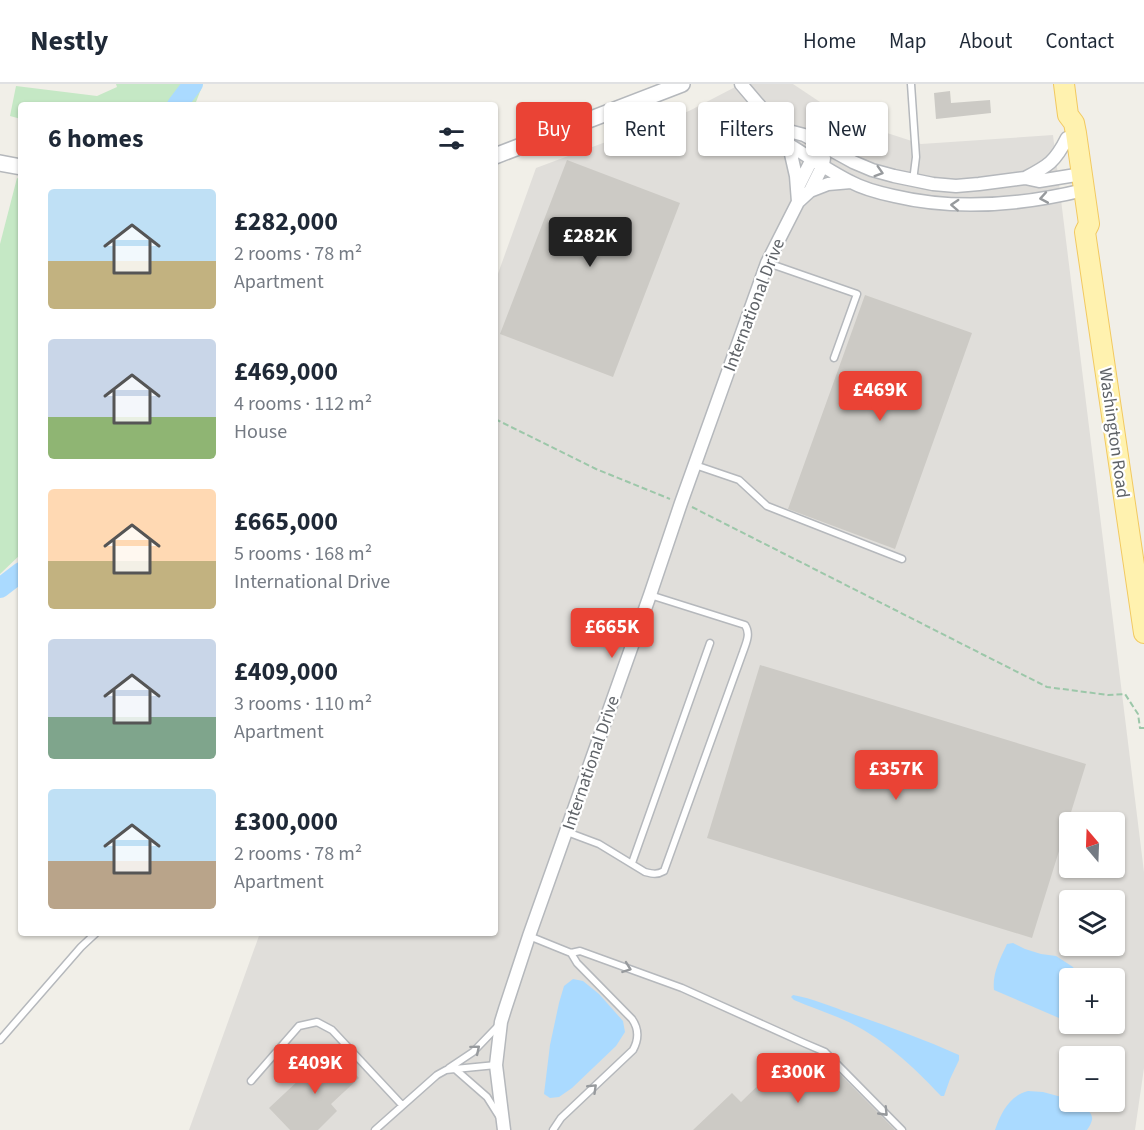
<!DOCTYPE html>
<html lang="en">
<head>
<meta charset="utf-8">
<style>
	body { margin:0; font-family:"Source Sans 3",sans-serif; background:#f2f2f3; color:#1f2937; height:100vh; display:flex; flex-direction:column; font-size:22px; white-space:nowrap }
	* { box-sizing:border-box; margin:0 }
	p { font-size:20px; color:#747a83 }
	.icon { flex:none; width:33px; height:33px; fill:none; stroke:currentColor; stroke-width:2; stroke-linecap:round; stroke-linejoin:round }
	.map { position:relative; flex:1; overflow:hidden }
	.details { position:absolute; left:18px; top:18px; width:480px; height:834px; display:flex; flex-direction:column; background:#fff; border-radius:6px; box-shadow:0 2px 4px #0004 }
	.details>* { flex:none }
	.hud { position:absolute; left:516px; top:18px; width:537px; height:54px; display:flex; gap:12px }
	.needle { width:39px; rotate:341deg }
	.controls { position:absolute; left:1059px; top:728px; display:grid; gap:12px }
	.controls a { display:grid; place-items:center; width:66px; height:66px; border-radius:6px; background:#fff; box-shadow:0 2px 4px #0004; font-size:30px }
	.price { position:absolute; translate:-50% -51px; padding:0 14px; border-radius:6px; background:#ea4335; color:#fff; font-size:20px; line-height:39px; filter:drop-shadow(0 2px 3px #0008) }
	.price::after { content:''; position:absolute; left:50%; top:36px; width:18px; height:14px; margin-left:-9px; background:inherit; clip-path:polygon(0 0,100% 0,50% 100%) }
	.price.active { background:#222; color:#fff }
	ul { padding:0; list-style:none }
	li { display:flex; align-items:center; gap:18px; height:150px; padding:0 30px }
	li span { display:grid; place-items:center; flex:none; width:168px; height:120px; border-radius:6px; color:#555 }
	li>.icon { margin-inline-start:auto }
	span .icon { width:72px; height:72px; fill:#fffc; stroke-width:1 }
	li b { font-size:26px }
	h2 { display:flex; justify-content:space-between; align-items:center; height:72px; padding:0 30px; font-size:26px }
	.tag { padding:0 21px; border-radius:6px; background:#fff; box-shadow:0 2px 4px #0004; font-size:21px; line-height:54px }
	.tag.active { background:#ea4335; color:#fff }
	header { display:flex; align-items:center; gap:36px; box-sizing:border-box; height:84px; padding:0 30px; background:#fff; border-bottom:2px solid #e0e1e3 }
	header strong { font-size:28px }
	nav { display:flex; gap:33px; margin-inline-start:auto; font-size:21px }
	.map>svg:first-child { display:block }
	.industrial { fill:#e0deda; fill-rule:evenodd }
	.green { fill:#c5e8c5 }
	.water { fill:#aadaff }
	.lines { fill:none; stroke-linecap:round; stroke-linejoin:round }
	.river { stroke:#aadaff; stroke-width:20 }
	.building { fill:#cccac5 }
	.service-casing { stroke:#b5b8bc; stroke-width:9 }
	.minor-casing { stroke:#b5b8bc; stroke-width:15 }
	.tertiary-casing { stroke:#b5b8bc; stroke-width:18 }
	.primary-casing { stroke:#f2c960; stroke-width:22 }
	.path { stroke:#9cc7a9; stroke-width:2; stroke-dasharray:6 3; stroke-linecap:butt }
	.service { stroke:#fff; stroke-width:6 }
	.minor { stroke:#fff; stroke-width:12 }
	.tertiary { stroke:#fff; stroke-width:15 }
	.primary { stroke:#fff2af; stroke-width:20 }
	.oneway { stroke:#979a9d }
	.labels { text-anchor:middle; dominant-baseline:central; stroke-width:4.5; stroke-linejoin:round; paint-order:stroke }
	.street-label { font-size:18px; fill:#5f6368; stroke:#fff }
</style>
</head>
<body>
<header>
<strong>Nestly</strong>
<nav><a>Home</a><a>Map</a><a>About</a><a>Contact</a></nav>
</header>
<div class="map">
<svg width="1144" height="1046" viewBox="0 0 1144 1046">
	<rect width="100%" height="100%" fill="#f1efe8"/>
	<path class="industrial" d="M741 0H793L847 36 921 60 1053 51 1144 788V984L1135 1046H189L260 849H495V198L536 84 689 27ZM1070 738H1114V783H1070ZM1070 816H1114V861H1070ZM1070 894H1114V939H1070ZM1070 972H1114V1017H1070Z"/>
	<path class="green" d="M116 0H203L196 18 198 21H21V35L10 32 16 2 97 12 117 3Z
		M17 94 21 96V470L0 490V160Z"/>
	<path class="water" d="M1013 859 1025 865 1041 870 1056 872 1073 883 1079 894H1070L1069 936 1059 934 994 906C992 890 1000 875 1007 860Z
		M573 895 583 897 599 910 623 937 625 948 616 962 572 1004 559 1013 550 1014 544 1010 550 961 559 919 564 902Z
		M793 911C812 914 832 923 850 929 887 942 923 955 959 971V976L950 995 944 1012H941C913 982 881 952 842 935 826 928 810 923 794 916L791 913Z
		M1028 1007 1043 1008 1069 1015 1070 1017C1077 1018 1094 1026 1092 1036 1091 1040 1089 1043 1087 1046H995C1001 1029 1009 1012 1028 1007Z"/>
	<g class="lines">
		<path class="river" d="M177 21 193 0
			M0 504 21 488"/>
	</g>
	<path class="building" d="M950 7 951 19 990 16 991 29 936 35 934 9Z
		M567 76 680 119 613 293 500 250Z
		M865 211 972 249 895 465 788 425Z
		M760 581 1086 680 1032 854 707 754Z
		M332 965 359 994 331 1020 337 1027 318 1046H290L269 1024Z
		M818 971 822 972 895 1046H693L732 1009 741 1018 782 978 796 992Z"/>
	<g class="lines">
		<g class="service-casing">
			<path id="service" d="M911 0 916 73 913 97
				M768 179 857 210 834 274
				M695 381 739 396 767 422 902 475
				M567 748 599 760 645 788C653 790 657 791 664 787L743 568C746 559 751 550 745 541L650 511
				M632 779 710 559
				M529 852 571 869 580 867 682 904 804 959 825 968 902 1046
				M0 956 81 863 96 849
				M449 984 473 968 498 942
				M455 985 487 1013 499 1032
				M251 997 299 942 317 938 332 946 402 1021
				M375 1046 437 991 446 986 455 985 496 981
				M553 1046 561 1034 633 966C639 955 639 945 632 935L577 879 571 869"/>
		</g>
		<g class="minor-casing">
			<path id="minor" d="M741 0 770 34 785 46 804 51 853 78 872 86 894 92 933 100 956 102 979 100 1025 94 1039 97 1082 90
				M788 57 796 92 798 118
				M788 60C809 73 829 87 851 98 864 105 880 109 894 112 957 127 1022 121 1084 106
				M1025 94C1048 82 1055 78 1067 54
				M798 103 812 75 818 70
				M810 107 823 81 824 74
				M504 1046 496 981 501 938 505 925 529 852 650 511 681 419 767 179 798 118 810 107 828 100 851 98"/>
		</g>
		<g class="tertiary-casing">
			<path id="tertiary" d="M495 72 682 0
				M0 79 21 83"/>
		</g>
		<g class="primary-casing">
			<path id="primary" d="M1064 0 1068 31 1074 39 1076 49 1089 140 1085 148 1144 549"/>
		</g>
		<path class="path" d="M495 335 596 385 670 415
			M692 423 1047 603 1108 611 1125 610 1138 630 1140 644H1144"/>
		<use href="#service" class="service"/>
		<use href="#minor" class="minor"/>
		<use href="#tertiary" class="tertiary"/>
		<use href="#primary" class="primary"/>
	</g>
	<defs><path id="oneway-chevron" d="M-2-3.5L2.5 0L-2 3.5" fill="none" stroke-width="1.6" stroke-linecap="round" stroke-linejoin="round" transform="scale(1.5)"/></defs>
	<g class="oneway">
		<use href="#oneway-chevron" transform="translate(879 88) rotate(17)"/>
		<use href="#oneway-chevron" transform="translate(1044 114) rotate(170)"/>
		<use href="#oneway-chevron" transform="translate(955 121) rotate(-177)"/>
		<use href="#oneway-chevron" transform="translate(627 884) rotate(20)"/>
		<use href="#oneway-chevron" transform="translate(476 965) rotate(-40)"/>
		<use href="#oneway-chevron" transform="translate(593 1004) rotate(-44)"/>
		<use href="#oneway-chevron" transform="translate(884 1028) rotate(46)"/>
	</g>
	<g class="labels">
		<g class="street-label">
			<text transform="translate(754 221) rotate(-69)">International Drive</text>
			<text transform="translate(1114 349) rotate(82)">Washington Road</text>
			<text transform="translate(591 679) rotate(-71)">International Drive</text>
		</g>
	</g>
</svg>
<div class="controls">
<a><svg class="needle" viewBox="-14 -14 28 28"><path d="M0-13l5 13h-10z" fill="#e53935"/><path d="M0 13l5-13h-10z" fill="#747a83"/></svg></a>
<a><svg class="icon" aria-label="layers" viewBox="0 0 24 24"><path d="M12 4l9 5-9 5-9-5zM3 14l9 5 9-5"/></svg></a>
<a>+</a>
<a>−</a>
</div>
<b class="price active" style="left:590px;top:184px">£282K</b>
<b class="price" style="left:880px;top:338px">£469K</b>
<b class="price" style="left:612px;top:575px">£665K</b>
<b class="price" style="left:896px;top:717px">£357K</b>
<b class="price" style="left:315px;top:1011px">£409K</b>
<b class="price" style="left:798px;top:1020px">£300K</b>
<div class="hud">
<a class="tag active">Buy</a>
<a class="tag">Rent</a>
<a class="tag">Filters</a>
<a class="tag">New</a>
</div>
<section class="details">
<h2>6 homes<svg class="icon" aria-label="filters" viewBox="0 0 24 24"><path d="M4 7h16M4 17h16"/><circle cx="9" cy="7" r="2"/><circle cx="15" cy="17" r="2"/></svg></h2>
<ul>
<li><span style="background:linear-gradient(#bfe0f5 60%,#c2b280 0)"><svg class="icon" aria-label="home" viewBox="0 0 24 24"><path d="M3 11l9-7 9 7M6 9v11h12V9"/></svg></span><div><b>£282,000</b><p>2 rooms · 78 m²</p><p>Apartment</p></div></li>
<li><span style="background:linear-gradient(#c9d6e8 65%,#8fb573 0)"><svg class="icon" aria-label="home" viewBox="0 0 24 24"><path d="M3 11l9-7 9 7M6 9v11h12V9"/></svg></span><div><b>£469,000</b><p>4 rooms · 112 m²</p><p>House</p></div></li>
<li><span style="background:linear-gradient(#ffd9b3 60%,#c2b280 0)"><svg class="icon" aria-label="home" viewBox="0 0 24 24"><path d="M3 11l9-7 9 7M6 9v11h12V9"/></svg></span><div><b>£665,000</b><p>5 rooms · 168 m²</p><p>International Drive</p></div></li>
<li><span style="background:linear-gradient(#c9d6e8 65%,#7fa58c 0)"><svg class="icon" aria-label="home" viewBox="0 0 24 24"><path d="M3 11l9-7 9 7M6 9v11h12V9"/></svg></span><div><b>£409,000</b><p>3 rooms · 110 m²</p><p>Apartment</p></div></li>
<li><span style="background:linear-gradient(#bfe0f5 60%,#b9a48a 0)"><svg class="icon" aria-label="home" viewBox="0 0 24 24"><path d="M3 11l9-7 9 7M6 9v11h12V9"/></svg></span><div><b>£300,000</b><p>2 rooms · 78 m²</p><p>Apartment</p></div></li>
</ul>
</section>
</div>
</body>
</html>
